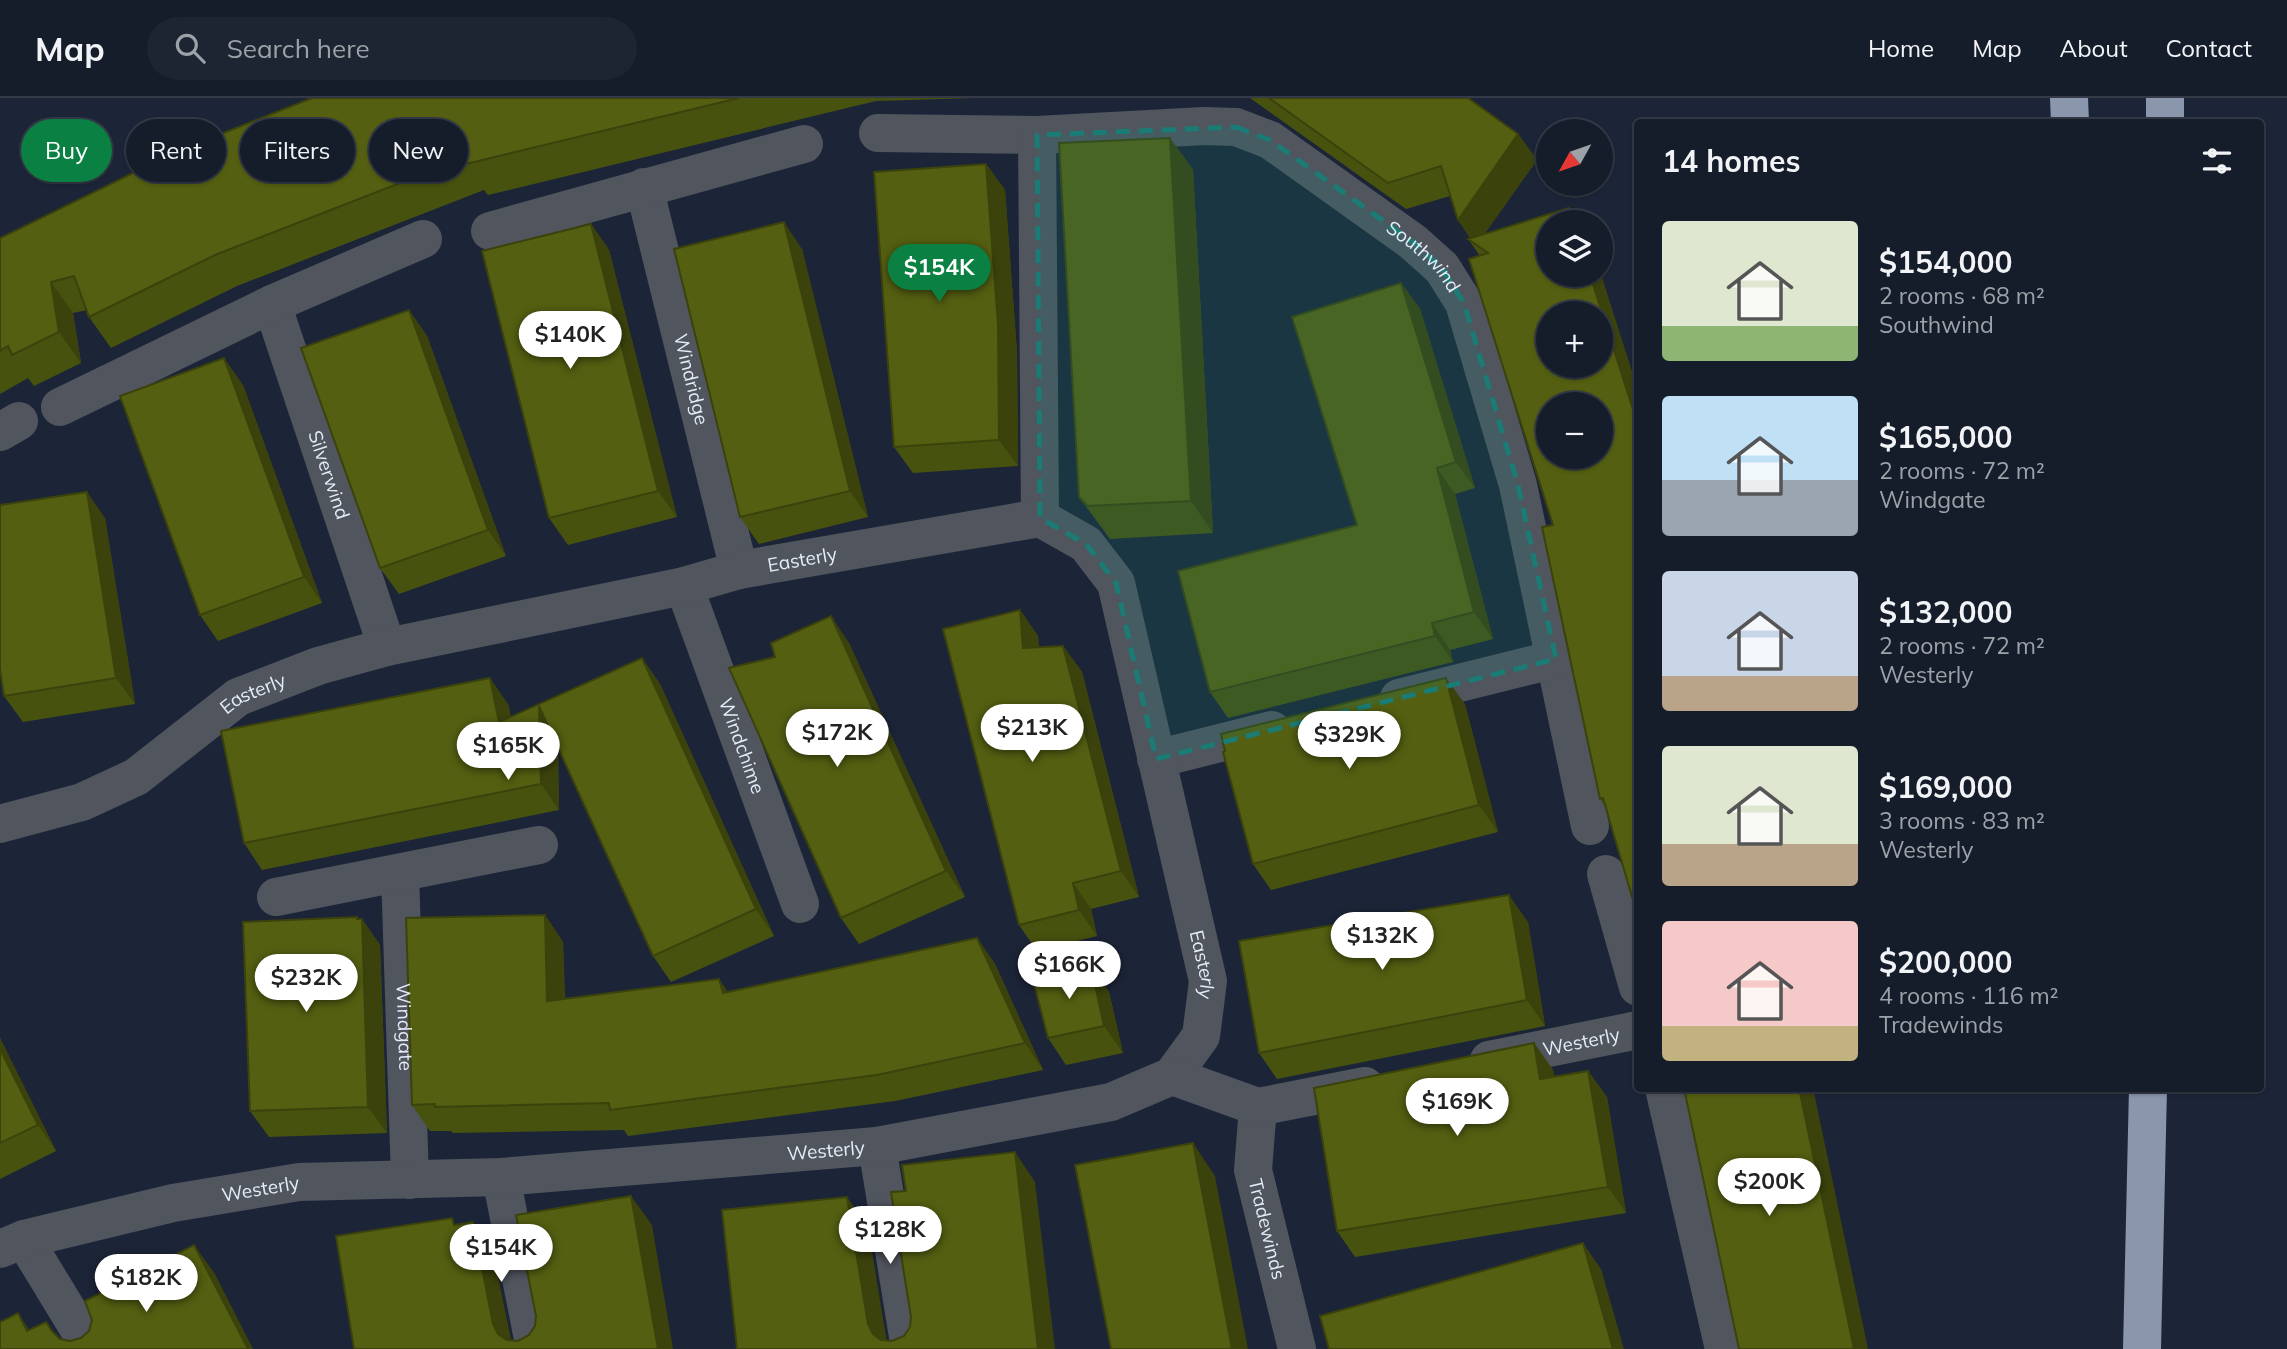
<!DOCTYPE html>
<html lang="en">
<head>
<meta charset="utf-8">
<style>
	body { margin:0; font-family:Mulish,sans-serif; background:#1e2532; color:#f1f3f6; height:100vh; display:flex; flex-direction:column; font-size:26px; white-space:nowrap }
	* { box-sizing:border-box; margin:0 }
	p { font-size:23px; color:#9da1a8 }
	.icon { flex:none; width:38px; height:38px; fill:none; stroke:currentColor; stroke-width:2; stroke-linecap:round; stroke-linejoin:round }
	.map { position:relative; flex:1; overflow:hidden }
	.drawer { position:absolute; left:1634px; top:21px; width:630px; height:973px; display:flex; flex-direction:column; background:#151c2a; border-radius:7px; box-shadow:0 2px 5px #0004,0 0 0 2px #343a47 }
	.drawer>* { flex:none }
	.guide { position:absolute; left:21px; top:21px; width:665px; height:63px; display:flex; gap:14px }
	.needle { width:46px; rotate:230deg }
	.tools { position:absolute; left:1536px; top:21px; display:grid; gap:14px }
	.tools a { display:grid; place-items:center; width:77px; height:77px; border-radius:50%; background:#151c2a; box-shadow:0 2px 5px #0004,0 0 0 2px #343a47; font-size:35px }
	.price { position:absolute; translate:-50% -60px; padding:0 16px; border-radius:24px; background:#fff; color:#222; font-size:23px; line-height:46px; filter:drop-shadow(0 2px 4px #0008) }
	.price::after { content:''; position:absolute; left:50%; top:42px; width:21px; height:16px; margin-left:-10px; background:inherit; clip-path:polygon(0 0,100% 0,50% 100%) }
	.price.on { background:#0b8043; color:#fff }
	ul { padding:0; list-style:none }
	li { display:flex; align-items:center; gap:21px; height:175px; padding:0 28px }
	li span { display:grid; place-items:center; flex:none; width:196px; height:140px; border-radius:7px; color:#555 }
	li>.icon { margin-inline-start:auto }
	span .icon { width:84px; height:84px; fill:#fffc; stroke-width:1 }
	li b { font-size:30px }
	h2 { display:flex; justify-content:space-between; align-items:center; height:84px; padding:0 28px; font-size:30px }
	.chip { padding:0 24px; border-radius:32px; background:#151c2a; box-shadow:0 2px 5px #0004,0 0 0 2px #343a47; font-size:24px; line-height:63px }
	.chip.on { background:#0b8043; color:#fff }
	header { display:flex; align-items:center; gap:42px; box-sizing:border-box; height:98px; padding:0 35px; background:#151c2a; border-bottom:2px solid #343a47 }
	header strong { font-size:33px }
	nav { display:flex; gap:38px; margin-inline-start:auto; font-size:24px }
	.search { width:490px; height:63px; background:#1e2532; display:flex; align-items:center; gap:18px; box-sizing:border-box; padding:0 24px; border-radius:38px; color:#9da1a8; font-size:26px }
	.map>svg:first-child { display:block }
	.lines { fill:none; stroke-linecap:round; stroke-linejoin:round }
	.minor { stroke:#50555e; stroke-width:38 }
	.highway { stroke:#8996ac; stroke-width:38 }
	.wall { fill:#48520f }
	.shaded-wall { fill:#3b420c }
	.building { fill:#545f11; stroke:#3b420c; stroke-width:2; fill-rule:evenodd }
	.marked { fill:#1a7c75; fill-opacity:0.2; stroke:#1a7c75; stroke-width:5; stroke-dasharray:14 9; stroke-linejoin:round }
	.labels { text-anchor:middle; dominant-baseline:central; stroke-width:5; stroke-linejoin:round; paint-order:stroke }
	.street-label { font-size:19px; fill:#e5ecf9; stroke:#0a0f17 }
</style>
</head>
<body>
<header>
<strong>Map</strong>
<div class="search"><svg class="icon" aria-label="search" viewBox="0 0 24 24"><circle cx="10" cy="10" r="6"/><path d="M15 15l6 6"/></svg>Search here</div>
<nav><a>Home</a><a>Map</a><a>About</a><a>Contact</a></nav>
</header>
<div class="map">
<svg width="2287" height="1251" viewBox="0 0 2287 1251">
	<rect width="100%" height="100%" fill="#1c2538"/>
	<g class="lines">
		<g class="minor">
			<path id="s1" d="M878 35 1037 37 1204 28 1236 29 1270 42 1413 144 1442 170 1464 205 1518 387 1590 728"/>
			<path d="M1037 37 1040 420"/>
			<path id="s2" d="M644 89 739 472"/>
			<path d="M490 133 804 46"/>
			<path id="s3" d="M272 206 387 549"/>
			<path d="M60 309 272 206 423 141"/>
			<path d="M0 334 19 323"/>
			<path id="s4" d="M684 488 800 806"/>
			<path d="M1399 600 1556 561"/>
			<path d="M1156 661 1272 632"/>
			<path id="s5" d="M0 726 82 704 136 679 238 599 318 568 387 549 684 488 739 472 1040 420 1086 446 1116 485 1208 883 1201 938 1172 978"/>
			<path id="s6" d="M400 775 410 1082"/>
			<path d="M1606 776 1638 889"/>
			<path d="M276 799 539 747"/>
			<path id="s7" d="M1489 962 1638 932"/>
			<path d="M1664 990 1724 1251"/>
			<path id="s8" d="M1258 1009 1253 1072 1297 1251"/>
			<path d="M877 1048 910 1251"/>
			<path d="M501 1079 535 1251"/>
			<path d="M24 1141 91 1251"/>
			<path id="s9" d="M0 1151 24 1141 173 1105 299 1084 501 1079 877 1048 1111 1004 1172 978 1258 1009 1365 988"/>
		</g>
		<path class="highway" d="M2069 0 2070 24
			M2165 24V0
			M2142 1251 2148 990"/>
	</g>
	<path class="wall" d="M312 0H975L876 3 488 97 484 92 237 188 111 250 89 219 87 212 73 215 81 265 34 288 28 280 0 296V140Z
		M1250 0H1468L1518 36 1537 62 1484 136 1549 177H1601L1638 293 1605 708 1600 701 1553 427 1480 158 1468 141H1471L1458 122 1450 98 1406 111Z
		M1170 40 1193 72 1213 435 1110 441 1079 399Z
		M986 66 1005 92 1017 254 1018 368 913 375 894 349Z
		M591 126 609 152 677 419 568 447 549 420Z
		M802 151 868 419 759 446 740 419Z
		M1401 185 1420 211 1475 390 1455 396 1493 541 1450 552 1453 564 1228 620 1210 594 1357 427Z
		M409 212 427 238 506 458 399 496 380 470Z
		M243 287 322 505 218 543 200 517Z
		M105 420 135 606 23 624 4 598Z
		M1020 512 1038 538 1039 549 1063 548 1082 574 1139 799 1091 811 1097 838 1037 853 1019 827Z
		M849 545 965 799 859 846 841 820 775 559Z
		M642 560 660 586 774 838 671 884 653 858 558 649 559 712 262 772 244 745 508 606 511 619Z
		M1465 606 1498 734 1271 792 1253 766Z
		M545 817 563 844 565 901 728 894 977 840 995 866 1043 972 895 1003 628 1038 624 1032 453 1035 451 1033H430L412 1007Z
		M358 821H362L380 847 387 1035 269 1039 250 1013Z
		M1528 824 1545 928 1277 981 1259 955Z
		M1091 868 1109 894 1123 955 1066 967 1048 940Z
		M0 940 56 1053 0 1081Z
		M1534 945 1553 972 1554 978 1588 973 1607 999 1626 1115 1355 1159 1337 1133Z"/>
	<path class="shaded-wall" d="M1518 36 1537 62 1477 147 1474 146 1458 122Z
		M1170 40 1193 72 1213 435 1191 403Z
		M986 66 1005 92 1017 254 1018 368 999 342Z
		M1569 110 1579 124H1573Z
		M784 124 802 151 868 419 850 393Z
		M591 126 609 152 677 419 658 393Z
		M1590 177H1601L1638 293V327Z
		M51 184 73 215 81 265 59 234Z
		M1401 185 1420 211 1475 390 1456 364Z
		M409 212 427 238 506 458 488 432Z
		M224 260 243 287 322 505 304 479Z
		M1437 370 1455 396 1493 541 1474 514Z
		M87 394 105 420 135 606 116 580Z
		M1020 512 1038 538 1041 577 1023 550Z
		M831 518 849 545 965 799 946 773Z
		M1432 525 1450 552 1453 564 1435 538Z
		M1063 548 1082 574 1139 799 1121 773Z
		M642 560 660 586 774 838 756 811Z
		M490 580 508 606 518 651 499 624Z
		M1446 580 1465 606 1498 734 1479 707Z
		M539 608 557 634 559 712 541 686Z
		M1073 785 1091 811 1097 838 1079 812Z
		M1509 797 1528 824 1545 928 1527 902Z
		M545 817 563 844 565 929 547 903Z
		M357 819 362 827V821L380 847 387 1035 368 1009Z
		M977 840 995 866 1043 972 1025 945Z
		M1091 868 1109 894 1123 955 1104 928Z
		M719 881 737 907 723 895Z
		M0 940 56 1053 38 1027 0 951Z
		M1534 945 1553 972 1559 1007 1540 981Z
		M1588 973 1607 999 1626 1115 1608 1089Z
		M1799 990H1813L1868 1251H1854Z
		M1193 1045 1215 1078 1248 1251H1232Z
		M1015 1054 1035 1084 1055 1251H1038Z
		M631 1098 652 1127 673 1251H658Z
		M847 1099 868 1129 888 1251 873 1236 868 1226Z
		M473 1124 493 1154 513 1251 498 1236 493 1226Z
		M1583 1145 1601 1171 1624 1251H1613Z
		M194 1147 215 1176 253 1251H248Z
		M18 1215 38 1245 27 1233Z"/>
	<path class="building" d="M312 0H739L466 66 464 60 215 157 89 219 74 178 51 184 59 234 12 257 8 248 0 253V140L178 53Z
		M1269 0H1468L1518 36 1458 122 1441 68 1388 85Z
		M1170 40 1191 403 1087 408 1079 399 1059 45Z
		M986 66 998 227 999 342 894 349 874 74Z
		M1569 110 1573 124H1549V177H1590L1638 327V819L1603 700 1600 701 1542 429 1553 427 1469 161 1488 155 1468 141ZM1549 215H1601V268H1549ZM1549 306H1601V359H1549Z
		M784 124 850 393 740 419 674 151Z
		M591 126 658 393 549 420 482 153Z
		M1401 185 1456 364 1437 370 1474 514 1432 525 1435 538 1210 594 1178 473 1357 427 1292 219Z
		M409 212 488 432 380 470 301 250Z
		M224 260 304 479 200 517 120 298Z
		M87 394 116 580 4 598 0 571V407Z
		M1020 512 1023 550 1063 548 1121 773 1073 785 1079 812 1019 827 943 531Z
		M831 518 946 773 841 820 729 570 775 559 771 545Z
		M642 560 756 811 653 858 539 608 541 686 244 745 221 633 490 580 499 624Z
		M1446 580 1479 707 1253 766 1223 654 1225 653 1221 636Z
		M1509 797 1527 902 1259 955 1239 843Z
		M545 817 547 903 719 881 723 895 977 840 1025 945 877 977 610 1012 609 1005 435 1009V1006L412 1007 406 820Z
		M357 819V821H362L368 1009 250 1013 243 824Z
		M1091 868 1104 928 1048 940 1032 878Z
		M1534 945 1540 981 1588 973 1608 1089 1337 1133 1314 990Z
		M0 951 38 1027 0 1045Z
		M1684 990H1799L1854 1251H1739Z
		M1193 1045 1232 1251H1111L1075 1067Z
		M1015 1054 1038 1251H737L722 1112 847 1099 868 1226 873 1236 881 1242 892 1243 904 1238 910 1229 911 1219 891 1094 906 1093 902 1067Z
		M631 1098 658 1251H354L336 1138 452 1120 454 1127 473 1124 493 1226 498 1236 507 1242 518 1243 529 1237 535 1228 536 1218 516 1117Z
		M1583 1145 1613 1251H1329L1320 1218Z
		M194 1147 248 1251H0V1224L18 1215 27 1233 46 1224 52 1233 60 1241 70 1243 81 1240 89 1233 92 1222 85 1203Z"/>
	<path class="marked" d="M1236 29 1270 42 1413 144 1442 170 1464 205 1518 387 1556 561 1156 661 1116 485 1086 446 1040 420 1037 37Z"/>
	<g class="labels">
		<g class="street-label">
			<text stroke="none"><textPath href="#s1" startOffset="588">Southwind</textPath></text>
			<text stroke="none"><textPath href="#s2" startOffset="198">Windridge</textPath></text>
			<text stroke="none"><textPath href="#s3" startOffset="180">Silverwind</textPath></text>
			<text stroke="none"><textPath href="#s5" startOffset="856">Easterly</textPath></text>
			<text stroke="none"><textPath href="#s5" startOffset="289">Easterly</textPath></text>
			<text stroke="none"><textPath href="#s4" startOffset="170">Windchime</textPath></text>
			<text stroke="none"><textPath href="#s5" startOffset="1591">Easterly</textPath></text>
			<text stroke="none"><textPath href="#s6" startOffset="154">Windgate</textPath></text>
			<text stroke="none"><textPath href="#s7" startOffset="94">Westerly</textPath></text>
			<text stroke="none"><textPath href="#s9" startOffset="835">Westerly</textPath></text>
			<text stroke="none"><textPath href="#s9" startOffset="268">Westerly</textPath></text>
			<text stroke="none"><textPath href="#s8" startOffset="124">Tradewinds</textPath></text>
		</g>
	</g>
</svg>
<div class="tools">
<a><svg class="needle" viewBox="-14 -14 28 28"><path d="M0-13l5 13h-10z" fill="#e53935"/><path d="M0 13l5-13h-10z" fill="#9da1a8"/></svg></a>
<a><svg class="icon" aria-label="layers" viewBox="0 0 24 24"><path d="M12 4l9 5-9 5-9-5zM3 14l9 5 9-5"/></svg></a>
<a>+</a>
<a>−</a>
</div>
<b class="price on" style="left:939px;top:206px">$154K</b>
<b class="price" style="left:570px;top:273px">$140K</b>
<b class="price" style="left:1032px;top:666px">$213K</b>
<b class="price" style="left:837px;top:671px">$172K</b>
<b class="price" style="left:1349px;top:673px">$329K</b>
<b class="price" style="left:508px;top:684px">$165K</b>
<b class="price" style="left:1382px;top:874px">$132K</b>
<b class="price" style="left:1069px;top:903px">$166K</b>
<b class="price" style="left:306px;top:916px">$232K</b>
<b class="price" style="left:1457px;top:1040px">$169K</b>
<b class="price" style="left:1769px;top:1120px">$200K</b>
<b class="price" style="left:890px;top:1168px">$128K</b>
<b class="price" style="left:501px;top:1186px">$154K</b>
<b class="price" style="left:146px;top:1216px">$182K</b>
<div class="guide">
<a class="chip on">Buy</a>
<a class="chip">Rent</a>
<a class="chip">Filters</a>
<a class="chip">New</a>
</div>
<section class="drawer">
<h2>14 homes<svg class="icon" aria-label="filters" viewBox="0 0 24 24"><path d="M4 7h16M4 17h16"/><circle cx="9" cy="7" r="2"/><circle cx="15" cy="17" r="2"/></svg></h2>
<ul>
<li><span style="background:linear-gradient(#dfe7d0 75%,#8fb573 0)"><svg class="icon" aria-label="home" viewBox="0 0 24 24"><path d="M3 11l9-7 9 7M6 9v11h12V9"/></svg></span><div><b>$154,000</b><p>2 rooms · 68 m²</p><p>Southwind</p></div></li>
<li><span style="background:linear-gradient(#bfe0f5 60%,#9aa5b1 0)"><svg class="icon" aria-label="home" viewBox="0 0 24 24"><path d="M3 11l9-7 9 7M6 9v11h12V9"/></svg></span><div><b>$165,000</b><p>2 rooms · 72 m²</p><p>Windgate</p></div></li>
<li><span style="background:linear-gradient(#c9d6e8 75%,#b9a48a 0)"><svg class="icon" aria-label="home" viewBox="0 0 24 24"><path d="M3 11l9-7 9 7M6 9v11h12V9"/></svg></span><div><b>$132,000</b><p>2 rooms · 72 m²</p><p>Westerly</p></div></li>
<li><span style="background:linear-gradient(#dfe7d0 70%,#b9a48a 0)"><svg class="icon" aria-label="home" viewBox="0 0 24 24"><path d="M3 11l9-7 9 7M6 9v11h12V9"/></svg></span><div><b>$169,000</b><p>3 rooms · 83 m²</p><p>Westerly</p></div></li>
<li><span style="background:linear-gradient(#f6c9c9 75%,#c2b280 0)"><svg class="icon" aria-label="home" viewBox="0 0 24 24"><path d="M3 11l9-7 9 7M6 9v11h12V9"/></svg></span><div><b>$200,000</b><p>4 rooms · 116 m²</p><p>Tradewinds</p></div></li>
</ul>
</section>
</div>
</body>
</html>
